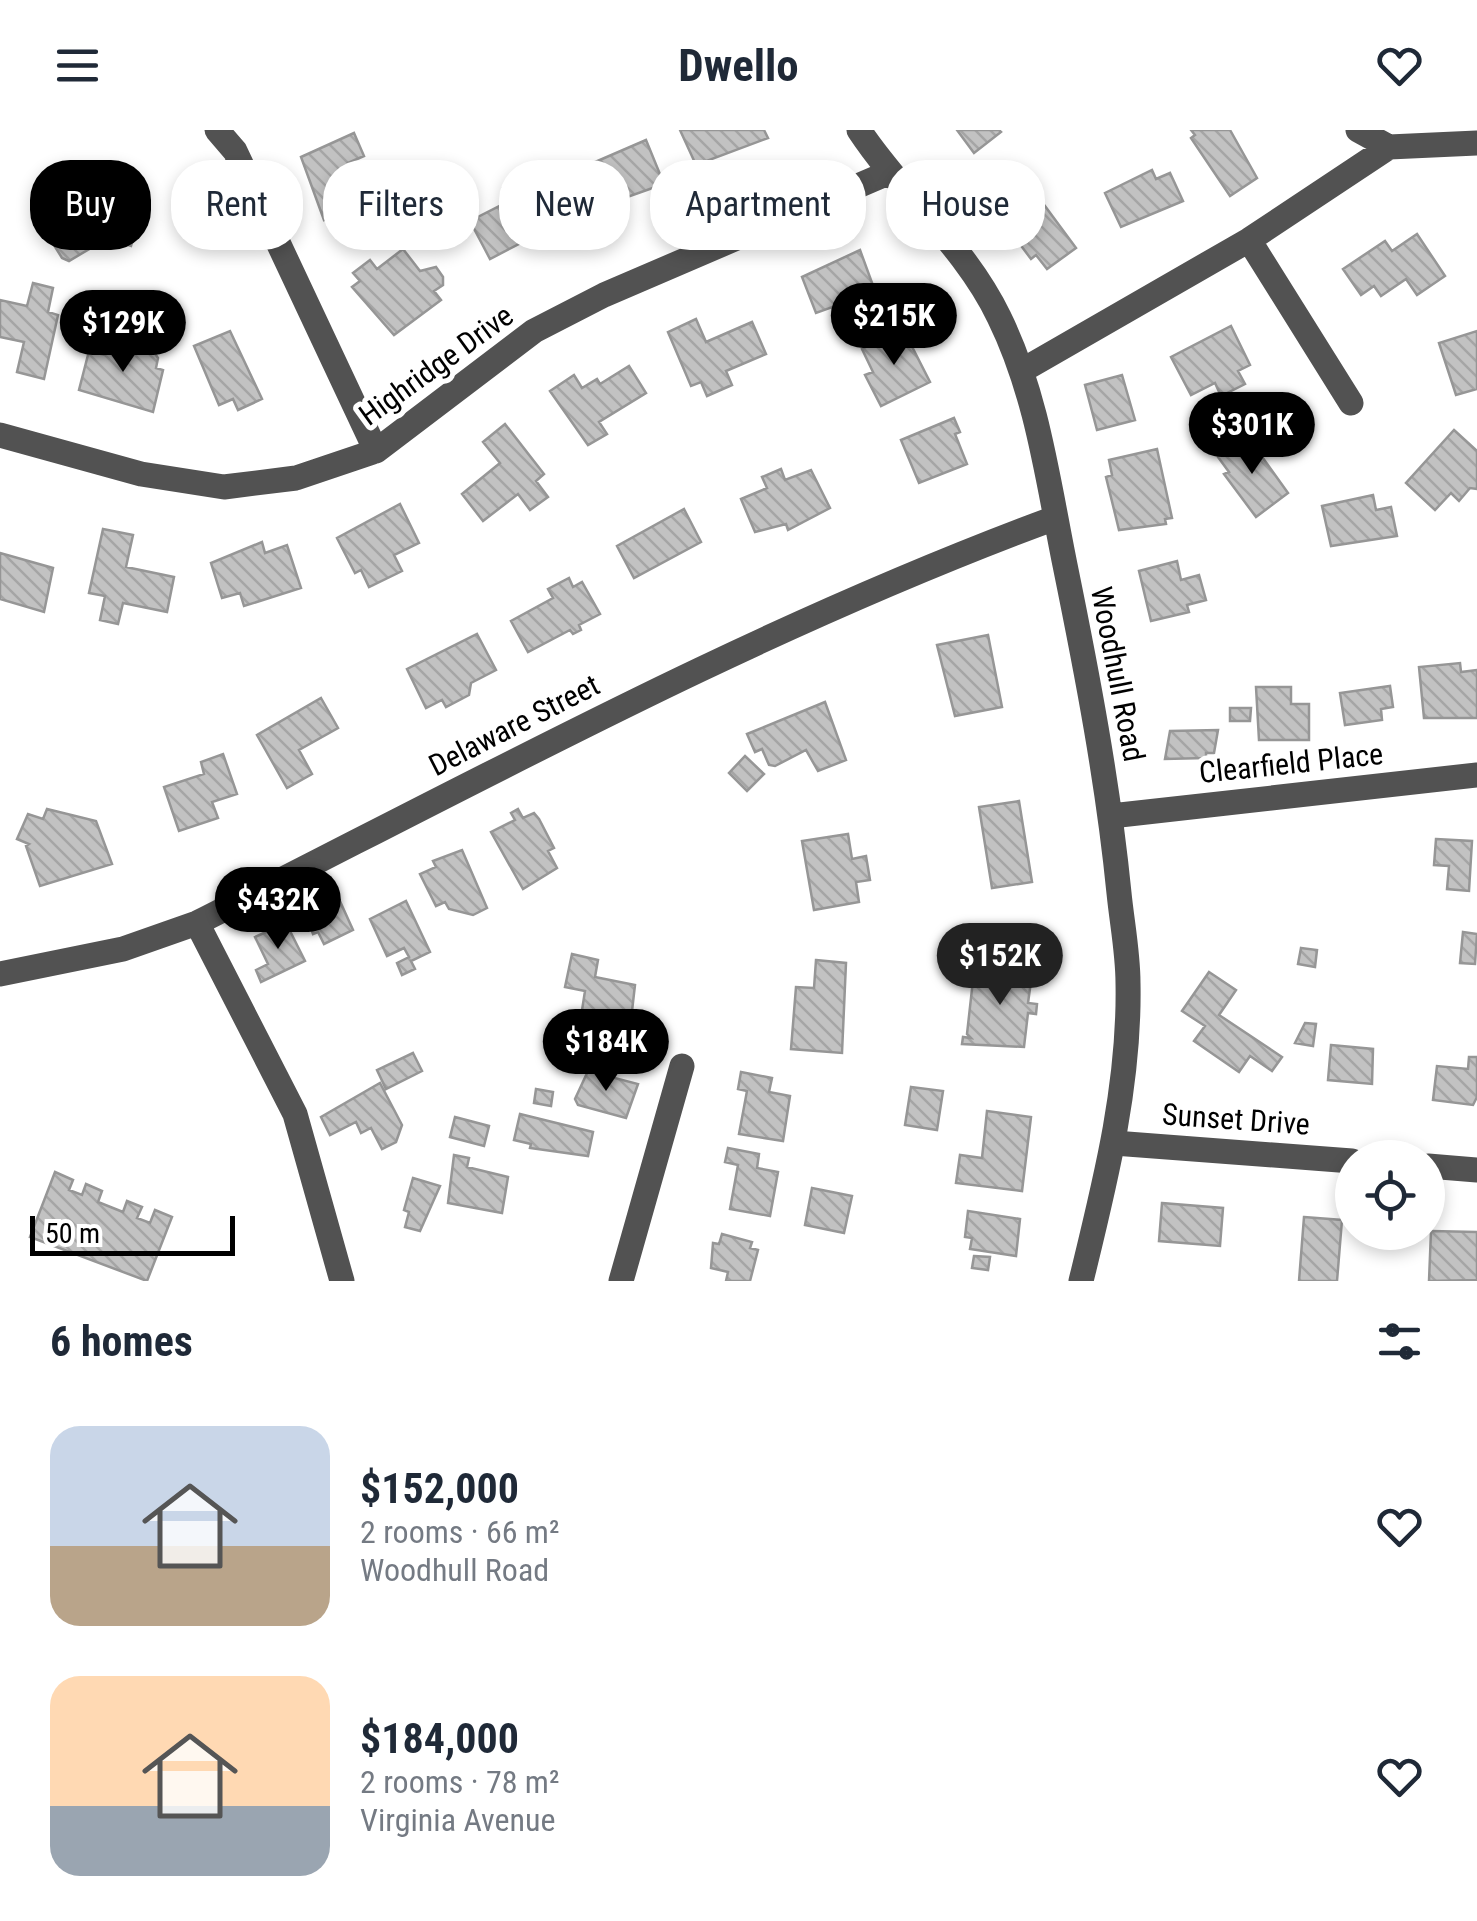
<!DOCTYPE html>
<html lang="en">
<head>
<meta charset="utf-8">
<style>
	body { margin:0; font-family:"Roboto Condensed",sans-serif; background:#f6f6f7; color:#1f2937; height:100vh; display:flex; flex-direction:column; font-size:38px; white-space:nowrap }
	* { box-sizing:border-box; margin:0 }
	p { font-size:32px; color:#747a83 }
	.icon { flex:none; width:55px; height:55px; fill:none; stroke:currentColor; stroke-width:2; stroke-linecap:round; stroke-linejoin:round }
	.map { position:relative; height:1151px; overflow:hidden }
	.drawer { display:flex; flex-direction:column; background:#fff; flex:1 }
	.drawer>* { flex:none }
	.hud { position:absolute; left:30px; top:30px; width:1418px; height:90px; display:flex; gap:20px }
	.buttons { position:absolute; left:1335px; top:1010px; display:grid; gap:20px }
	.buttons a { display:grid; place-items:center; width:110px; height:110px; border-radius:50%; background:#fff; box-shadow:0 5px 15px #0003; font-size:50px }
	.scale { position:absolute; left:30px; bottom:25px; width:205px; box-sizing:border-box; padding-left:10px; border:5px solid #000; border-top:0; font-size:28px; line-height:35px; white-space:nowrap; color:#000; -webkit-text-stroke:8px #fff; paint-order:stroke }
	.price { position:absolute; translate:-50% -85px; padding:0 22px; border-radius:35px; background:#000; color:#fff; font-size:32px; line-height:65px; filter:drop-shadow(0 2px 5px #0008) }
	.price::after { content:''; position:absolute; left:50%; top:60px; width:30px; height:22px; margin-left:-15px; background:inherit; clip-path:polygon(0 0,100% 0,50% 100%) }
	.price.active { background:#222; color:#fff }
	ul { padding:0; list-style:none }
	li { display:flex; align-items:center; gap:30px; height:250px; padding:0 50px }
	li span { display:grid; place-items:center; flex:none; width:280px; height:200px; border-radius:30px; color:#555 }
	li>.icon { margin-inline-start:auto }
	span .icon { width:120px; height:120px; fill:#fffc; stroke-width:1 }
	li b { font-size:42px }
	h2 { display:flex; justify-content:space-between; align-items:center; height:120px; padding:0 50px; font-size:42px }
	.tag { padding:0 35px; border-radius:40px; background:#fff; box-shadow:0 5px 15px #0003; font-size:35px; line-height:90px }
	.tag.active { background:#000; color:#fff }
	header { display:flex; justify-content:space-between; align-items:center; height:130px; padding:0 50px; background:#fff; font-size:45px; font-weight:700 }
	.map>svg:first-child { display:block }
	.building { fill:url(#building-back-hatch); stroke:#969696; stroke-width:2.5 }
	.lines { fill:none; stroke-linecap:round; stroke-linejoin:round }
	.minor { stroke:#525252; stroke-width:25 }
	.labels { text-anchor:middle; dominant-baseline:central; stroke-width:10; stroke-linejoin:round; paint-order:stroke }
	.street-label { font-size:30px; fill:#000; stroke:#fff }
</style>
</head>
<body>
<header><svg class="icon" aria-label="menu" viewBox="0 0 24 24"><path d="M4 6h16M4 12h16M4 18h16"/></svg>Dwello<svg class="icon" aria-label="heart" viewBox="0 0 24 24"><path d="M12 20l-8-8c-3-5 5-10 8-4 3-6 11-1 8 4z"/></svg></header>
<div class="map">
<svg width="1477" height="1151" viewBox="0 0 1477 1151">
	<defs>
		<pattern id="building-back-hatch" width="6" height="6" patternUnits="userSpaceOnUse" patternTransform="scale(2.5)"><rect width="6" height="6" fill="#c2c2c2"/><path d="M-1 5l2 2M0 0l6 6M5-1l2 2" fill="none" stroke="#a5a5a5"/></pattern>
	</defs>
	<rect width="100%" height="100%" fill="#fff"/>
	<path class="building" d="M680 0H764L768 8 696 35Z
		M957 0H999L1001 2 974 23Z
		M1191 0H1230L1257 48 1230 66 1191 8 1195 5Z
		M354 3 364 26 348 33 372 87 348 99 340 83 324 90 301 27Z
		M646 10 664 54 588 81 572 42Z
		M72 36 100 45 93 67 140 85 131 116 88 103 96 115 69 131 62 128 49 107Z
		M1152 40 1156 49 1170 43 1183 71 1121 97 1105 63Z
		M521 48 548 99 490 129 470 91 509 71 503 58Z
		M1027 72 1036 83 1045 76 1076 118 1047 139 1036 125 1031 129 1002 90Z
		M1417 104 1445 146 1417 165 1406 149 1381 166 1374 156 1361 165 1343 139 1385 111 1392 121Z
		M403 119 420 141 436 137 443 147V155L434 161 441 170 394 205 352 157 360 151 353 143 370 130 377 139Z
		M860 120 875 161 849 170 855 186 841 191 835 176 816 183 802 147Z
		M33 153 53 158 48 182 58 185 44 249 17 242 24 212 0 207V170L27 176Z
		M696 189 706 212 752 192 766 224 726 241 732 255 707 266 701 252 691 256 668 202Z
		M1231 196 1250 235 1238 241 1245 254 1221 266 1215 253 1191 265 1171 227Z
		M903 199 930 252 881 276 865 245 873 242 862 219Z
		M230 201 262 269 238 280 233 269 219 275 194 216Z
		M1477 201V259L1456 265 1439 213Z
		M114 206 132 210 134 217 154 222 158 228 156 238 163 240 153 282 79 260 89 221 105 225 109 208Z
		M629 236 646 263 599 292 607 304 588 315 550 261 574 245 582 258 597 249 600 254Z
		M1122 245 1135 290 1097 300 1085 255Z
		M954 288 960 302 955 304 967 334 919 353 901 310Z
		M505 294 544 344 536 351 548 367 530 380 518 364 483 391 462 364 500 333 483 312Z
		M1454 300 1477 321V359L1470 358 1459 371 1451 363 1435 380 1406 353Z
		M1247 306 1288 363 1256 387 1224 344 1229 342 1218 327Z
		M1157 319 1172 388 1165 389 1166 394 1119 400 1106 347 1112 345 1109 330Z
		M781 339 785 350 811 340 830 378 788 400 786 394 755 402 741 369 767 358 762 347Z
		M1373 365 1376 380 1391 377 1397 406 1331 416 1322 376Z
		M400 374 419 413 394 425 402 441 369 457 361 440 355 443 337 408Z
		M684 379 701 412 634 448 617 416Z
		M103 399 133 405 126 437 174 447 167 482 123 473 118 494 100 490 105 466 89 463Z
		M262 412 265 423 287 415 301 458 244 476 240 463 222 468 211 433Z
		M0 423 53 438 44 482 0 469Z
		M1177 431 1181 450 1199 445 1206 470 1187 475 1189 482 1151 491 1139 441Z
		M569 448 573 457 582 452 600 484 579 495 581 500 573 504 570 500 528 522 511 491 553 468 548 459Z
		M477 504 496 540 471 553 469 565 446 577 442 570 426 578 407 539Z
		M988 505 1002 577 955 586 937 515Z
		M1460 533 1461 542 1477 540V588H1424L1419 537Z
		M1390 556 1393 577 1381 579 1382 590 1345 595 1340 563Z
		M1256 557H1291V574H1309V610H1259Z
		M321 568 338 598 299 620 312 644 287 658 257 605Z
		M825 572 846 630 818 641 806 620 775 636 769 635 762 619 755 622 747 604Z
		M1230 578H1251L1250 591H1230Z
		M1218 600 1214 623H1206V628L1165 629 1170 601Z
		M223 624 237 664 212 672 218 688 179 701 164 657 204 644 201 632Z
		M745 626 764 644 747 661 729 643Z
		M1019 671 1032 752 992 758 979 677Z
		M47 679 96 691 112 734 40 756 26 716 29 714 17 709 28 684 43 689Z
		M518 679 523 688 534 683 539 689 554 718 548 721 557 738 523 759 491 702 515 690 511 683Z
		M848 704 852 729 866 726 870 750 856 752 859 772 814 780 802 711Z
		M1436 709 1472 711 1469 761 1447 759 1449 736 1434 735Z
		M462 720 487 778 473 785 449 779 445 772 436 776 420 744 436 737 433 731Z
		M334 758 353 800 324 814 318 802 313 804 302 773Z
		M406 771 430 822 411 831 415 839 402 845 397 833 409 827 404 818 387 826 370 789Z
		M286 793 305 831 261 852 256 840 268 834 255 807Z
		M1463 802 1477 804 1475 834 1460 833Z
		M1301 818 1317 820 1315 837 1298 834Z
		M572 824 598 830 595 847 635 855 628 916 578 906 585 861 565 857Z
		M816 830 846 833 842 923 791 919 796 857 814 858Z
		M987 831 1003 833 1002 840 1032 844 1028 873 1037 874 1036 884 1028 883 1024 917 962 914 963 907 971 908 967 904 973 850 984 851Z
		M1209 842 1236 860 1219 885 1282 927 1272 941 1250 926 1239 942 1194 911 1205 896 1182 881Z
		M1305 893 1316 894 1313 916 1295 913Z
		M1331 915 1373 919 1372 954 1328 950Z
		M413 923 422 941 386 959 377 940Z
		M1469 927H1477V967L1473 975 1433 970 1437 936 1468 939Z
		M588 941 638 954 626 988 578 975 575 969Z
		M741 942 772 948 769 962 790 966 783 1011 739 1004 747 961 738 959Z
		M380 953 402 995 396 1012 382 1019 371 998 361 1003 356 992 330 1005 321 987Z
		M911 957 943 961 937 1000 905 995Z
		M536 959 553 962 551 976 534 973Z
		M987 981 1031 987 1022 1061 956 1053 960 1025 982 1028Z
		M520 984 593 1002 588 1026 530 1018 531 1014 514 1010Z
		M455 987 489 996 484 1016 450 1007Z
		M728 1018 759 1024 757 1038 778 1042 770 1086 730 1079 738 1035 725 1032Z
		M454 1025 469 1028 467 1037 508 1047 502 1083 448 1073Z
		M55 1042 73 1050 69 1060 82 1065 86 1054 102 1061 98 1072 123 1082 127 1071 142 1077 137 1088 150 1093 155 1080 172 1087 147 1151 30 1107Z
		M413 1048 440 1056 420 1101 405 1097 409 1082 404 1080Z
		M812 1058 852 1066 844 1103 805 1095Z
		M1162 1073 1223 1078 1220 1116 1159 1111Z
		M968 1081 1020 1089 1016 1126 970 1119 972 1108 965 1107Z
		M1304 1087 1342 1090 1337 1151H1299Z
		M1431 1101 1477 1102V1150L1429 1151Z
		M722 1104 752 1112 750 1118 758 1120 750 1151H726L728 1142 711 1138 713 1113 719 1114Z
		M974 1126 990 1127 988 1140 972 1138Z"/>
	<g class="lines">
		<path class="minor" d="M217 0 235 21 376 321
			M859 0C902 65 965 116 999 187 1037 264 1048 351 1065 435 1087 543 1108 652 1119 763 1122 793 1128 823 1128 853 1130 955 1105 1053 1081 1151
			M1358 0 1389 17
			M1249 110 1351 273
			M1023 240 1249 110 1389 17 1477 13
			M0 305 141 344 224 357 296 348 376 321 534 201 604 165 888 43
			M1111 686 1477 645
			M197 793 295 984 342 1151
			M0 844 123 819 197 793C480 650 757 498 1055 388
			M1114 1013 1352 1031
			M1428 1036 1477 1040
			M621 1151 682 936"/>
	</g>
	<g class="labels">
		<g class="street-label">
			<text transform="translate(436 235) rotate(-36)">Highridge Drive</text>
			<text transform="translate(1118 544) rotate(79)">Woodhull Road</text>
			<text transform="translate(514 595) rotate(-27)">Delaware Street</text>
			<text transform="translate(1291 633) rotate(-6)">Clearfield Place</text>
			<text transform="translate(1236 989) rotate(4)">Sunset Drive</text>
		</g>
	</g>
</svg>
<div class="buttons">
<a><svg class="icon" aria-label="locate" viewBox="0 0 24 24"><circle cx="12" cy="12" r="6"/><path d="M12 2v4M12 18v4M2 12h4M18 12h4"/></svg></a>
</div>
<div class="scale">50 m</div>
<b class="price" style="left:894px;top:238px">$215K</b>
<b class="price" style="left:123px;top:245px">$129K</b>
<b class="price" style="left:1252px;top:347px">$301K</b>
<b class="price" style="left:278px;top:822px">$432K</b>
<b class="price active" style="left:1000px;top:878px">$152K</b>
<b class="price" style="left:606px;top:964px">$184K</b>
<div class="hud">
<a class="tag active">Buy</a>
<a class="tag">Rent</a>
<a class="tag">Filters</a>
<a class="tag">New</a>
<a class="tag">Apartment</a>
<a class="tag">House</a>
</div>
</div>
<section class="drawer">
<h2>6 homes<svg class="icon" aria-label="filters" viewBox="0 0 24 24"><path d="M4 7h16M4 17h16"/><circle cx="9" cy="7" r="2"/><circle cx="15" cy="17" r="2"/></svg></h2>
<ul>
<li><span style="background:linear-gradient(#c9d6e8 60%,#b9a48a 0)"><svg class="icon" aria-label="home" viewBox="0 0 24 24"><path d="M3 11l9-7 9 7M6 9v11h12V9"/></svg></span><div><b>$152,000</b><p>2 rooms · 66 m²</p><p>Woodhull Road</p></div><svg class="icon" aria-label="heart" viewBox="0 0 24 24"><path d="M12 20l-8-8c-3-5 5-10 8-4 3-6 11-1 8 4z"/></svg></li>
<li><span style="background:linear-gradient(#ffd9b3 65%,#9aa5b1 0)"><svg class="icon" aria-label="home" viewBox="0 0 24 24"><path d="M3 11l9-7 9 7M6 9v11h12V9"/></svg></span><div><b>$184,000</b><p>2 rooms · 78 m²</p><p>Virginia Avenue</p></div><svg class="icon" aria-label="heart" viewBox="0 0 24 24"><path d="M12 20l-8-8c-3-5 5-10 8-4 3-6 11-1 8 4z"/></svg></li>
</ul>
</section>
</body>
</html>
